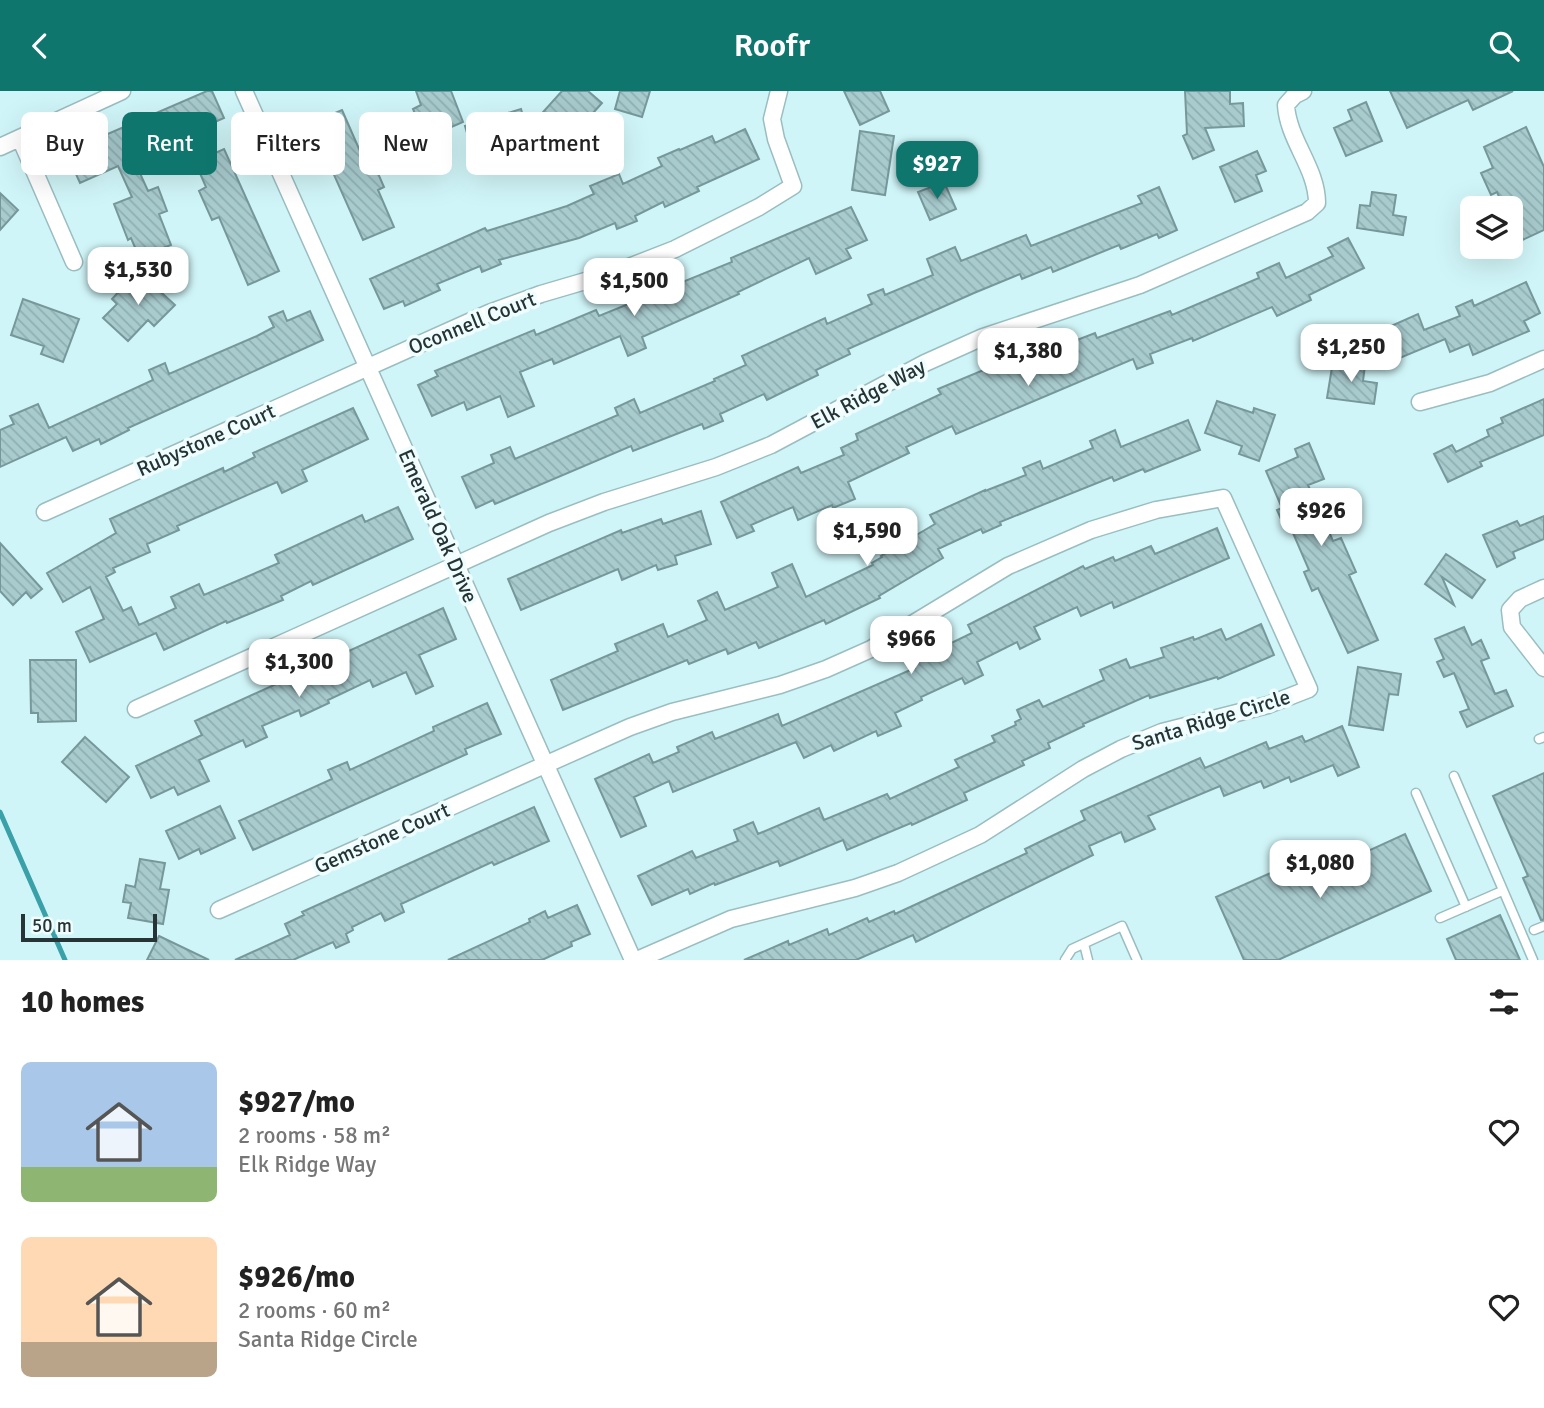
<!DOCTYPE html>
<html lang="en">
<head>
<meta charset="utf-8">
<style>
	body { margin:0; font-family:Signika,sans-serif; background:#f2f2f2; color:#222; height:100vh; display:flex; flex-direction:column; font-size:26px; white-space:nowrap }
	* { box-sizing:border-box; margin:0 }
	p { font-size:23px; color:#767676 }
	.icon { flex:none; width:38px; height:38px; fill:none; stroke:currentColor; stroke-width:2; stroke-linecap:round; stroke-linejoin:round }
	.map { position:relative; height:869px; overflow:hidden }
	.panel { display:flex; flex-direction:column; background:#fff; flex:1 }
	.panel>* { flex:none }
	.guide { position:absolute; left:21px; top:21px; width:700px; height:63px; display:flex; gap:14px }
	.buttons { position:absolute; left:1460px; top:105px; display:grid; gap:14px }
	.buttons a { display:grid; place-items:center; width:63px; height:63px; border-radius:10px; background:#fff; box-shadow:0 7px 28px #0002; font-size:35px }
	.scale { position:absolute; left:21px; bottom:18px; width:136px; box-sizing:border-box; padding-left:7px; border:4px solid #263435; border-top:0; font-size:19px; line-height:24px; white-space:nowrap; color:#263435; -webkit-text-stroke:5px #effdfe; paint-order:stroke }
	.price { position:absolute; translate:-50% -60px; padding:0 16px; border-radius:14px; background:#fff; color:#222; font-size:23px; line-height:46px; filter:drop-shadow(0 2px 4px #0008) }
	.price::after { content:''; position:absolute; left:50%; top:42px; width:21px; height:16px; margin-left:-10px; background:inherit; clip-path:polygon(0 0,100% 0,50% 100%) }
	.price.on { background:#0f766e; color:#fff }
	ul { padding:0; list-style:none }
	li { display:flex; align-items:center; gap:21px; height:175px; padding:0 21px }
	li span { display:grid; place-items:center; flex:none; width:196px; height:140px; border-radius:10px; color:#555 }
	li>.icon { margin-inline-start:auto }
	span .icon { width:84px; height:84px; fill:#fffc; stroke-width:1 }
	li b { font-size:30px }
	h2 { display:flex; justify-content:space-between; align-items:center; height:84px; padding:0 21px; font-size:30px }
	.chip { padding:0 24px; border-radius:10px; background:#fff; box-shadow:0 7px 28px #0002; font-size:24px; line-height:63px }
	.chip.on { background:#0f766e; color:#fff }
	header { display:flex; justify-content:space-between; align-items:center; height:91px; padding:0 21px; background:#0f766e; color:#fff; font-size:32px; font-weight:600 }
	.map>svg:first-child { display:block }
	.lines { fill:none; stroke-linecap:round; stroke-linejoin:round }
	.stream { stroke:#3aa1a9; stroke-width:5 }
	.building { fill:url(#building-back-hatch); stroke:#77989b; stroke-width:2 }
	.lane-casing { stroke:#9abdc0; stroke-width:11 }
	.street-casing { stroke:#9abdc0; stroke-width:19 }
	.lane { stroke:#fff; stroke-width:8 }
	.street { stroke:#fff; stroke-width:16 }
	.labels { text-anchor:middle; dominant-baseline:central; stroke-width:7; stroke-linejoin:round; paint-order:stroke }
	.street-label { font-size:21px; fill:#263435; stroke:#effdfe }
</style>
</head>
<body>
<header><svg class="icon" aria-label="back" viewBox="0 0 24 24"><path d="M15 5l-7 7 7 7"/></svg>Roofr<svg class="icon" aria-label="search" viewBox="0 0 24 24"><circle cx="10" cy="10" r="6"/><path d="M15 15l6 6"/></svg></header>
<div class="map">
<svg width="1544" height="869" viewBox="0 0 1544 869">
	<defs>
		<pattern id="building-back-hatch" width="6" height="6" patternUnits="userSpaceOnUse" patternTransform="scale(1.75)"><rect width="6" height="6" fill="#a8cbce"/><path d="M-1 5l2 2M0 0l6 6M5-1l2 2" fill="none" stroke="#90afb2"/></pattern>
	</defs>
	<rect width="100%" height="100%" fill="#d0f5f8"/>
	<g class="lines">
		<path class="stream" d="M0 721 65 869"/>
	</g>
	<path class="building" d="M207 0H212L224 27 133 67 148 100 158 96 167 120 159 123 171 154 139 166 131 147 128 149 114 113 132 106 118 75 80 92 66 61Z
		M416 0H451L463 31 433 44 427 29 419 32 413 18 421 14Z
		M562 0H588L602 12 563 55 550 44 474 67 465 35 521 18 527 39Z
		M620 0H650L642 26 615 18Z
		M844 0H880L889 20 860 34Z
		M1185 0H1230V13L1243 12 1244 35 1205 37 1214 59 1193 68 1183 45 1187 43Z
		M1390 0H1513L1473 19 1468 9 1407 37Z
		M1366 11 1382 50 1346 65 1334 37 1352 29 1348 19Z
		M342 19 370 83 377 80 384 96 378 99 394 136 363 149 311 32Z
		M1526 36 1544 76V139L1518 151 1510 133V117H1504L1497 101 1491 104 1481 82 1493 77 1484 56Z
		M745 38 759 68 697 96 699 100 665 116 663 111 635 125 637 130 617 138 615 132 579 147 499 169 501 173 482 181 480 175 437 193 440 199 405 215 403 210 384 218 370 188 485 137 487 140 567 115 594 103 590 95 619 83 623 93 662 75 658 67 679 58 680 59 712 45 715 52Z
		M860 40 894 45 885 104 852 99Z
		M224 58 279 180 248 194 219 126 212 129 199 100 206 96 195 71Z
		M1257 60 1266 80 1256 84 1262 100 1235 111 1220 76Z
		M944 91 956 118 930 129 918 101Z
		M1159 96 1177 139 1159 147 1157 143 1121 158 1119 154 1053 181 1051 176 1022 188 1020 183 974 202 848 258 850 263 816 279 818 284 785 300 767 309 764 303 720 323 723 330 704 338 702 333 633 360 631 355 495 413 493 409 476 417 462 386 494 372 491 364 510 356 515 368 618 324 615 317 634 308 640 322 715 290 714 288 746 274 742 265 825 227 827 233 872 213 868 204 883 198 885 204 933 184 927 168 955 156 961 170 1026 144 1031 155 1142 112 1138 105Z
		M1372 101 1396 104 1393 124 1406 126 1403 144 1357 137 1360 114 1370 115Z
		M0 102 18 119 0 139Z
		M851 116 867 149 846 158 851 167 816 183 809 167 738 201 739 203 642 246 646 257 628 265 620 245 554 273 552 268 520 281 534 315 508 326 500 305 467 319 464 311 432 325 418 294 438 285 435 280 534 239 536 244 596 219 599 225 732 171 731 167Z
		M1348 147 1364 177 1309 204 1311 209 1277 225 1272 216 1193 250 1192 247 1150 263 1153 272 1137 278 1133 268 956 343 952 335 906 356 909 362 848 391 855 408 833 417 832 414 798 429 793 416 751 434 754 440 737 447 721 411 798 376 801 382 844 364 841 357 858 349 856 343 941 303 938 298 993 275 995 280 1031 264 1035 272 1060 261 1059 256 1095 242 1097 247 1170 220 1172 224 1259 187 1257 182 1279 172 1286 187 1333 165 1328 157Z
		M138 180 175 214 154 235 148 229 128 250 103 227 117 213 112 208Z
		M1526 191 1540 222 1524 230 1529 240 1473 264 1469 253 1450 261 1445 248 1395 269 1382 239 1418 223 1424 239 1460 225 1456 216 1472 209 1474 215Z
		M23 208 79 228 63 271 41 263 44 255 11 244Z
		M283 220 287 230 310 220 323 249 128 337 129 339 101 353 99 348 73 360 66 346 0 376V339L14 333 10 325 38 313 49 337 153 289 149 279 165 272 169 283 257 245 274 236 269 226Z
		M1333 270 1365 274 1363 290 1377 292 1374 313 1327 307Z
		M1544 308V344L1480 371 1482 375 1448 391 1434 363 1452 354 1456 361 1489 345 1487 339 1503 332 1501 327Z
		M1217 310 1253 322 1254 317 1275 324 1259 370 1239 363 1242 355 1205 342Z
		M353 317 368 348 302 379 307 390 282 402 277 391 177 435 179 439 147 453 150 461 113 477 115 481 106 486 123 520 131 516 139 534 176 517 171 506 199 493 204 504 279 472 275 464 362 424 365 431 398 416 413 448 313 494 311 490 281 505 283 509 227 532 226 530 164 559 156 542 90 571 76 541 104 528 90 496 63 511 47 482 116 442 110 428 223 377 224 381 255 366 253 362Z
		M1188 329 1200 359 1145 381 1143 378 1114 390 1112 386 1000 431 1001 434 983 442 981 438 938 458 943 467 879 505 880 507 826 533 824 529 759 557 756 551 728 563 726 558 689 573 687 569 563 619 551 589 618 560 615 553 663 533 668 546 707 529 698 510 717 501 725 519 778 496 772 482 792 473 806 506 873 474 872 472 882 466 881 465 935 433 930 424 985 399V400L1026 384 1023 377 1040 370 1043 378 1093 357 1090 350 1115 339 1121 356Z
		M1309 352 1324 388 1308 394 1333 450 1341 447 1356 481 1349 484 1378 549 1348 562 1318 497 1312 500 1304 481 1309 479 1290 435 1285 437 1277 419 1282 417 1266 380 1298 366 1295 358Z
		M701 420 711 453 675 465 677 473 658 479 656 474 622 489 618 478 521 519 508 488 621 439 622 442 661 428 663 433Z
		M1544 425V448L1513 461 1515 467 1497 476 1483 444 1517 430 1520 435Z
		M1217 437 1229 467 1114 517 1112 511 1081 525 1077 516 1034 536 1040 548 1020 558 1017 551 977 571 983 584 965 593 962 587 921 606 922 609 895 622 901 635 878 645 876 640 834 660 831 654 804 667 796 651 673 701 669 690 634 706 646 735 621 746 595 688 649 663 653 672 679 661 677 656 712 641 715 648 778 623 782 635 915 577 912 571 972 542 968 534 1083 475 1085 478 1113 466 1115 470 1151 455 1155 463Z
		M0 452 42 498 31 507 26 501 13 514 0 500Z
		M1446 463 1485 489 1472 507 1442 486 1454 514 1425 493Z
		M443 517 456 548 419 564 433 595 416 603 406 581 373 596 370 589 328 609 329 612 301 625 299 619 262 635 267 646 246 656 243 649 199 669 209 690 178 704 174 696 151 707 136 675 202 644 195 630Z
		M1261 533 1274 564 1218 588 1217 586 1150 607 1149 604 1083 633 1084 635 1048 652 1050 657 1022 670 1024 674 964 702 967 709 912 734 911 732 847 759 843 749 780 775 778 770 715 794 714 792 690 803 688 798 652 814 638 785 692 760 696 767 738 750 734 739 753 731 758 743 819 717 824 729 887 703 890 708 959 676 955 669 995 651 992 645 1016 634 1015 631 1021 628 1017 619 1039 609 1043 616 1104 589 1100 579 1126 568 1130 577 1164 566 1161 557 1193 546 1194 549 1221 538 1226 549Z
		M1464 536 1472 554 1481 549 1489 567 1481 570 1495 603 1506 599 1513 615 1467 636 1460 621 1469 618 1454 582 1444 586 1437 571 1444 568 1435 548Z
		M30 569H76V630L38 631V622H31Z
		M1358 576 1401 583 1398 604 1389 603 1383 639 1349 634Z
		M487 612 501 643 465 658 467 663 253 759 239 730 332 688 328 679 347 671 350 679 434 640 433 636Z
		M1342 635 1359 676 1338 685 1333 674 1291 691 1289 686 1264 697 1261 690 1224 705 1220 695 1148 725 1155 738 1125 751 1121 741 1089 755 1093 764 916 851 913 844 856 869H744L788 850 789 854 827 838 829 844 867 827 869 831 894 820 895 823 1027 762 1025 758 1085 729 1081 720 1200 667 1205 677 1266 651 1269 658 1302 645 1305 651Z
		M85 646 129 686 106 711 62 671Z
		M1544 682V829H1541L1523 787 1528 785 1493 705Z
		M220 715 235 747 201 763 199 758 179 768 166 740Z
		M534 716 549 750 494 774 492 771 401 813 404 821 385 830 381 822 352 836 353 839 346 843 349 851 336 857 333 851 293 869H235L290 844 285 833 304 824 302 821Z
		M1405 743 1431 800 1278 869H1244L1216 806 1300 769 1306 781 1317 776 1320 782Z
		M140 768 165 772 160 798 169 799 163 833 128 827 131 812 123 811 126 794 135 796Z
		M577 814 590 843 571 851 572 855 542 869H448L530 831 529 828 545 820 548 827Z
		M1500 824 1520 869H1456L1447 848Z
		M159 845 209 869H147Z"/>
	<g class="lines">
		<g class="lane-casing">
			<path id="lane" d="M1539 648 1544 646
				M1454 685 1533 869
				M1416 702 1466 816
				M1440 827 1502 800
				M1534 839 1544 835
				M1084 853 1088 869
				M1065 869 1072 858 1122 835 1137 869"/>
		</g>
		<g class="street-casing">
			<path id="street" d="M244 0 633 869
				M20 47 74 171
				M0 56 122 0
				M1420 311 1490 292 1544 268
				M45 421 489 222 541 203 616 181 675 158 759 116 793 95 776 48 772 28 779 0
				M1544 497 1520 508 1510 519 1512 536 1544 577
				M136 618 549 432 604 411 716 376 771 354 925 272 983 246 1140 194 1307 121 1317 112C1317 77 1288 49 1286 14L1295 4 1303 0
				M219 819 630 636 672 621 780 594 826 578 871 558 1008 475 1091 439 1156 419 1223 407 1309 598 1268 614 1162 641 1121 658 1083 678 980 744 898 782 855 797 731 828 637 869"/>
		</g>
		<use href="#lane" class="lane"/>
		<use href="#street" class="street"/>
	</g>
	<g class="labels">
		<g class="street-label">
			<text transform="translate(472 232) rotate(-22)">Oconnell Court</text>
			<text transform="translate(868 303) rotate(-28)">Elk Ridge Way</text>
			<text transform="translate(206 349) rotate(-24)">Rubystone Court</text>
			<text transform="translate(438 435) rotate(66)">Emerald Oak Drive</text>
			<text transform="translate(1211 629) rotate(-17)">Santa Ridge Circle</text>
			<text transform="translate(382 747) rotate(-24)">Gemstone Court</text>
		</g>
	</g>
</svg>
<div class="buttons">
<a><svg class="icon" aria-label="layers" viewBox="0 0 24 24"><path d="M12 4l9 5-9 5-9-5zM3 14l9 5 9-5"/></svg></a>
</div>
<div class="scale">50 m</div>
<b class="price on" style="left:937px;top:110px">$927</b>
<b class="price" style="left:138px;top:216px">$1,530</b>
<b class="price" style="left:634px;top:227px">$1,500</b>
<b class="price" style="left:1351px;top:293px">$1,250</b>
<b class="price" style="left:1028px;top:297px">$1,380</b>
<b class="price" style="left:1321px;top:457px">$926</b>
<b class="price" style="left:867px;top:477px">$1,590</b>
<b class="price" style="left:911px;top:585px">$966</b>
<b class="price" style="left:299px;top:608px">$1,300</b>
<b class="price" style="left:1320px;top:809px">$1,080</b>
<div class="guide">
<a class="chip">Buy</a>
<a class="chip on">Rent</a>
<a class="chip">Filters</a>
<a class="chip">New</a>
<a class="chip">Apartment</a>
</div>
</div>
<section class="panel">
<h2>10 homes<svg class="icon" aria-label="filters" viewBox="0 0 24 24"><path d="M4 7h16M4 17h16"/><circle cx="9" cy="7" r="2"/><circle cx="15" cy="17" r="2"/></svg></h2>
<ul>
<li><span style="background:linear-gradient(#a9c7e8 75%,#8fb573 0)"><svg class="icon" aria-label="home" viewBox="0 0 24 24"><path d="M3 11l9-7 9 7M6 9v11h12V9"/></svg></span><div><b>$927/mo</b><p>2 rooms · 58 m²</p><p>Elk Ridge Way</p></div><svg class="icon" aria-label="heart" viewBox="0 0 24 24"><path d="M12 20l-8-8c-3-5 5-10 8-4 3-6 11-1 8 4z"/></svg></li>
<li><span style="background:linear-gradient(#ffd9b3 75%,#b9a48a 0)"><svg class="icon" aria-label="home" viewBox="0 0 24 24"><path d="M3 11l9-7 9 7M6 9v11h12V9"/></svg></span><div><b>$926/mo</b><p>2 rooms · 60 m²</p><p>Santa Ridge Circle</p></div><svg class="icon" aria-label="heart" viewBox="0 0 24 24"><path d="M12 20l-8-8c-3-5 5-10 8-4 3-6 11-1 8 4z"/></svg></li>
</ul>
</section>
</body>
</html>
